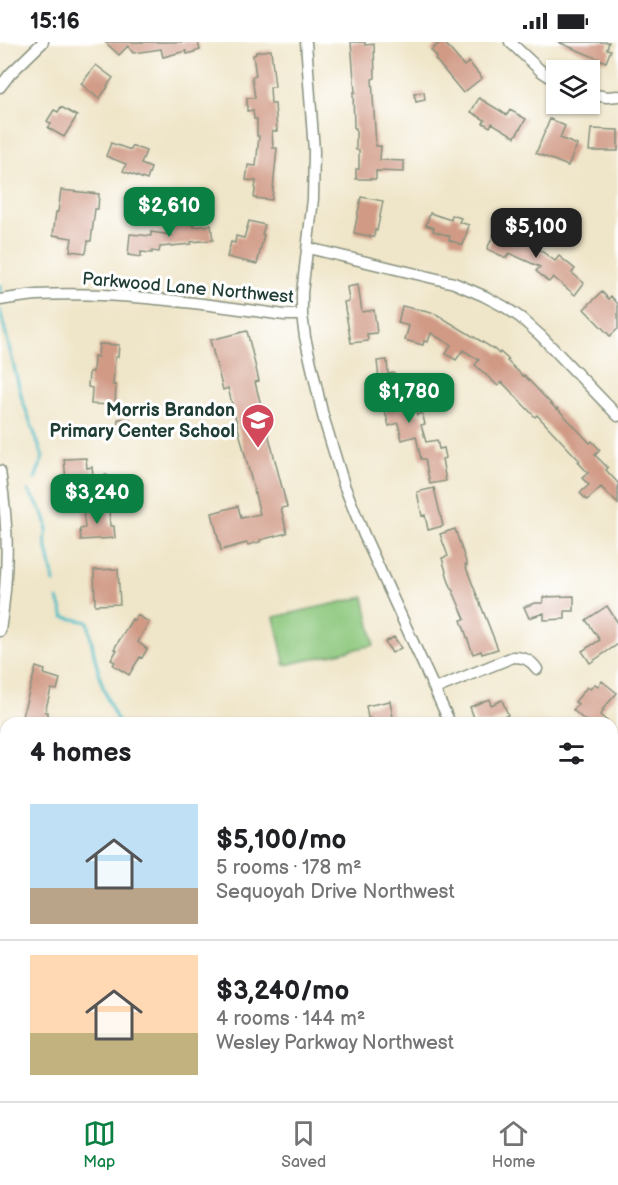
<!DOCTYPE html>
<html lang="en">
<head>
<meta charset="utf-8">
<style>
	body { margin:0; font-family:"Balsamiq Sans",sans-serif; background:#f6f6f6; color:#202124; height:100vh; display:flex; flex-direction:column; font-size:22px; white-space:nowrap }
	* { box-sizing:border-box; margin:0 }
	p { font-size:20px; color:#757577 }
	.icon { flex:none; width:33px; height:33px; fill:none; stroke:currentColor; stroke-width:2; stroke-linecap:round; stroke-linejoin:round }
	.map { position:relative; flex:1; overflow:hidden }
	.drawer { position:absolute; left:0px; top:675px; width:618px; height:384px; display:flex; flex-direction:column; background:#fff; border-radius:18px 18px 0 0; box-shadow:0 2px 4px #0004 }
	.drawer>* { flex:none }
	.fabs { position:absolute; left:546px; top:18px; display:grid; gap:12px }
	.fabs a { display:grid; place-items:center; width:54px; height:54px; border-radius:0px; background:#fff; box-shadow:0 2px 4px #0004; font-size:30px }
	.price { position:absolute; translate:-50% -51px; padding:0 14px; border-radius:12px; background:#0b8043; color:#fff; font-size:20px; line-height:39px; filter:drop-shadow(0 2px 3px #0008) }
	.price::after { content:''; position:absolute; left:50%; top:36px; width:18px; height:14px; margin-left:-9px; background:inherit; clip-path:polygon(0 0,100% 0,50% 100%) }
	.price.selected { background:#222; color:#fff }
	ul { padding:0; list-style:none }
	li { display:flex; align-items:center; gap:18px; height:150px; padding:0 30px }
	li+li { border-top:2px solid #e0e0e0 }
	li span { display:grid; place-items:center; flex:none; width:168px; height:120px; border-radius:0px; color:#555 }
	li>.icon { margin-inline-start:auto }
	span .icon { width:72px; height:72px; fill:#fffc; stroke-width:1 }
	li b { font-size:26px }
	h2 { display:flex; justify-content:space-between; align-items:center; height:72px; padding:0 30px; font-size:26px }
	.status { display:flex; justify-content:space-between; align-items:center; height:42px; padding:0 30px; background:#fff; direction:ltr }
	.status svg { height:16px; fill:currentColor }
	.menu { display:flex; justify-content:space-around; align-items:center; height:84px; border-top:2px solid #e0e0e0; background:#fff; font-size:16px; color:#757577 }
	.menu a { display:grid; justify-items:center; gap:3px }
	.menu .selected { color:#0b8043 }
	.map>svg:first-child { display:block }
	.built { fill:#e6d6b7 }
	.green { fill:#8cc77d; stroke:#568258; stroke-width:1.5 }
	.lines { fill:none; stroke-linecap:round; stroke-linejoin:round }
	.stream { stroke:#4ebcc5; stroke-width:3 }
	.building { fill:#d09a85 }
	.street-casing { stroke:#87917e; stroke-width:13 }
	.secondary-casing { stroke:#87917e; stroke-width:17 }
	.street { stroke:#fff; stroke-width:10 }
	.secondary { stroke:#fff; stroke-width:15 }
	.labels { text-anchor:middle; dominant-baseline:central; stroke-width:6; stroke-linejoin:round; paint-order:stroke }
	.street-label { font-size:18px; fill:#1f3d34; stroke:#fff }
	.poi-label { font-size:18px; font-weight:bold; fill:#1f3d34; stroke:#fff; text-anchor:end }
</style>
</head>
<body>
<div class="status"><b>15:16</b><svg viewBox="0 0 49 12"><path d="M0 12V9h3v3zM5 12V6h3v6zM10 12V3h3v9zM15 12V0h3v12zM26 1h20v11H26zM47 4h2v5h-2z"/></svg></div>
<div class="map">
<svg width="618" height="1059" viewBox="0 0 618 1059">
	<rect width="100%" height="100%" fill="#fff"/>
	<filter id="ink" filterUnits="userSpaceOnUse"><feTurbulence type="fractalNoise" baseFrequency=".0167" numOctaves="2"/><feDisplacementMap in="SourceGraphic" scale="12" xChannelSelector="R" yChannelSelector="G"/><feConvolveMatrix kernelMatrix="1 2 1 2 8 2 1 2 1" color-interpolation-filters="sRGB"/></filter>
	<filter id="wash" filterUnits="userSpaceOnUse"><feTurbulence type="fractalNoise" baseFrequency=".008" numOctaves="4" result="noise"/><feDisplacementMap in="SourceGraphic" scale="24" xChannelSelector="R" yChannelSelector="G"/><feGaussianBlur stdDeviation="1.35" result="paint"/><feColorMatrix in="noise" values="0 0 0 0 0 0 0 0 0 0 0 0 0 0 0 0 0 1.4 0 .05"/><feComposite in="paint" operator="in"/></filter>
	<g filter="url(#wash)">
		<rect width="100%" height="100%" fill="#efe5c8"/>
		<path class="built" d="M618 1000V1059H603L597 1053H612V1005Z"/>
		<path class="green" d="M364 555 374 603 285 623 274 575Z"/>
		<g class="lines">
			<path class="stream" d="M0 243V250
				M0 268 22 357 43 415 35 437
				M28 449C38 463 52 478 45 497L54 540
				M58 557 64 575 88 580C94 615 101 650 119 681"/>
		</g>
		<g id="blocks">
			<path class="building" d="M105 0H198L200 8 187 12 186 9 163 15 161 7 133 11 128 4 119 13Z
				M351 0H365V3L374 2 375 36 372 37 376 104H381L380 118 404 119V130L376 129V137H356V127H359V108H356V86H354L353 50H355Z
				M441 0H444L464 24 469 20 482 36 463 51 435 17 437 15 431 8Z
				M558 0H609L607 7 611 8 606 20Z
				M271 8 275 45H270L271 62H275L277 89H272L273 106H277L272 158 254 156 256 139 246 138 248 123 256 124 259 94H257V77H254L253 68 247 69V56H255L252 35 256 34 253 13 256 12V10Z
				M96 23 113 36 107 44 108 45 99 57 81 42Z
				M424 50 425 58 416 60 414 52Z
				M479 56 507 73 510 68 526 77 515 95 492 81 490 85 483 81 485 78 471 70Z
				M61 65 77 74 64 95 48 86 51 82 47 79 54 68 58 70Z
				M550 77 565 84 560 96 577 103 568 124 536 111Z
				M591 87 618 88V109H589Z
				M111 101 131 108 132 104 146 109 141 122 151 126 147 138 123 129 126 122 106 114Z
				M61 148 99 152 98 167H95L91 199H88L86 211 70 209 72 196 53 193 56 170H58Z
				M361 155 383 159 377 189 375 188 374 195 354 191Z
				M430 171 451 178 452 173 461 176 459 180 469 183 463 203 449 198 450 194 433 189 434 186 426 183Z
				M193 179 194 185 211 183 213 198 191 200V202L160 205 159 210 152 209V211L141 210V215L128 213 130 192 151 194V190L172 193 171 182Z
				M249 179 265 183 262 192 264 193 257 222 227 215 231 200 235 201 236 194 244 196Z
				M496 188 511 194 513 189 527 195 525 200 537 206 555 219 559 214 575 227 572 231 584 241 575 253 553 235 549 240 536 229 540 225 509 211 506 216 487 207Z
				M358 243 362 270 374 268 377 291 367 292 368 299 351 301 344 260 349 259 347 245Z
				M602 250 609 257 611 254 618 262V287L610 294 584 267Z
				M402 264 436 272 494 307 499 312 500 310 509 318 507 319 523 334 524 333 556 367 557 366 590 401 592 399 600 408 595 413 608 426 606 428 618 441V462L601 445 587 458 580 451 589 443 582 436 588 431 578 420 580 419 537 373 535 375 502 340 498 344 475 323 479 318 463 308 456 318 446 312 451 303 431 291 428 300 424 299 423 303 405 298 409 284 398 281Z
				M247 289 259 339 255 340 287 465 281 466 287 491 260 498V500L248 503 247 501 221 508 212 471 238 464 241 476 260 472 228 346 223 348 210 298Z
				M99 302 119 303 118 315H115L113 343H116L115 363 91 362 92 346 88 345 89 330H93L94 314 98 315Z
				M387 318 388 332 394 331 395 334 398 367 414 363 417 373 422 371 425 382 421 383 426 400 437 398 439 407 444 406 446 416 442 417 446 439 430 442 425 417H421L416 394 402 398 398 381 389 384 383 362 378 363 376 337H379L377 319Z
				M118 377H130V388L117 387Z
				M86 416 87 426 92 425 93 435 107 433 108 446 67 449 64 417Z
				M434 446 443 484 428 488 425 473 422 474 417 450Z
				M109 465 110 484H114L115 496 81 498 80 487 85 486 83 468Z
				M455 487 467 523H465L498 607 482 612 481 609 473 612 461 578 465 577 449 540 442 516 448 514 440 492Z
				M118 527 120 562 95 563 94 528Z
				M574 554V569H565V577L544 578V571L529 576 524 565 535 561H543V555Z
				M607 564 618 581V602L590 621 582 609 600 598 586 578Z
				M137 573 149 580 138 600 147 607 142 616 140 615 129 633 113 623 115 620 111 618 117 608 114 607 132 577 134 578Z
				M394 595 401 606 392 611 385 600Z
				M36 625 45 628 44 632 60 637 57 648 51 647 45 670H48L45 681H31L21 678Z
				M602 639 617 651 602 668 604 669 600 673 609 681H588L573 668 578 662 575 660 587 645 590 647 595 642 598 644Z
				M489 657 491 663 502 658 508 673 491 681H476L470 665Z
				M390 659 394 681H371L370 676H368L366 664Z"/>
		</g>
	</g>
	<g filter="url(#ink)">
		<use href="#blocks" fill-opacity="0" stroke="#87917e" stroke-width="1.5"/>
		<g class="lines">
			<g class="street-casing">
				<path id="street" d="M306 0 314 109 313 157 302 251V273L305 295 323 374 344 443 364 493 450 681
					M510 0 541 29 556 39
					M0 45 10 32 43 0
					M590 52 607 55 618 54
					M308 206 454 241 484 254 505 265 521 276 541 294 618 374
					M0 258C12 256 24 254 37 253 120 249 203 262 285 273H302
					M0 429C9 487 9 531 0 589
					M435 647 513 615C524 615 531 618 537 627
					M78 1059 80 1053
					M342 1059 343 1053"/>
			</g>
			<g class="secondary-casing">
				<path id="secondary" d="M612 909 618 908
					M0 995 6 996"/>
			</g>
			<use href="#street" class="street"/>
			<use href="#secondary" class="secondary"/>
		</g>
	</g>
	<defs>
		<g id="school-pin" transform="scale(1.725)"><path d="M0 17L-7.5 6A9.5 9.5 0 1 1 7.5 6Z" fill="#d1495b" stroke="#fff"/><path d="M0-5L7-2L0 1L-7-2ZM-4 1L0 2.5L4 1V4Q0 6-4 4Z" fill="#fff"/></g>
	</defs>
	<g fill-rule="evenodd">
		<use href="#school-pin" x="258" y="378"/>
	</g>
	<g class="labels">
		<g class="street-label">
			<text transform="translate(188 246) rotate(5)">Parkwood Lane Northwest</text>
		</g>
		<g class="poi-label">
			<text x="235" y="368">Morris Brandon<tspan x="235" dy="21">Primary Center School</tspan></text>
		</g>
	</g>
</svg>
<div class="fabs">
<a><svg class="icon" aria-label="layers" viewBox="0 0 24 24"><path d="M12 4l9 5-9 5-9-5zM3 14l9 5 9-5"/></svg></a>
</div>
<b class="price" style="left:169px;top:196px">$2,610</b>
<b class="price selected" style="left:536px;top:217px">$5,100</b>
<b class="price" style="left:409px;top:382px">$1,780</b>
<b class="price" style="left:97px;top:483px">$3,240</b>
<section class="drawer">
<h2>4 homes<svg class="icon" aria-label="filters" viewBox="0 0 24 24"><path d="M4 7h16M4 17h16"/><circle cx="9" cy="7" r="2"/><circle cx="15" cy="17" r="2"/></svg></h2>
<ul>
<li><span style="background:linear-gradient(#bfe0f5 70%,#b9a48a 0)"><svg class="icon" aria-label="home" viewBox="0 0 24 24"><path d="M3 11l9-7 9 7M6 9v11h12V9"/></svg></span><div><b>$5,100/mo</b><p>5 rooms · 178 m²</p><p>Sequoyah Drive Northwest</p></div></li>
<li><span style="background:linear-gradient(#ffd9b3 65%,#c2b280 0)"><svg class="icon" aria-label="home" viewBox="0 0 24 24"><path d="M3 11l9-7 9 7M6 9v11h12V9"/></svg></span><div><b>$3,240/mo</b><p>4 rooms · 144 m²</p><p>Wesley Parkway Northwest</p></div></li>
</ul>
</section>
</div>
<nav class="menu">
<a class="selected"><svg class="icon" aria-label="map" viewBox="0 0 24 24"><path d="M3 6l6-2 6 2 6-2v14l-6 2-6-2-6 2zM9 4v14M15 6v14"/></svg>Map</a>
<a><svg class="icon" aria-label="saved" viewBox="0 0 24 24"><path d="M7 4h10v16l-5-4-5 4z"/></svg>Saved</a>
<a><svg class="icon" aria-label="home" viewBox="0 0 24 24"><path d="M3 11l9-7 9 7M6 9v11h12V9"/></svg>Home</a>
</nav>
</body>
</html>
